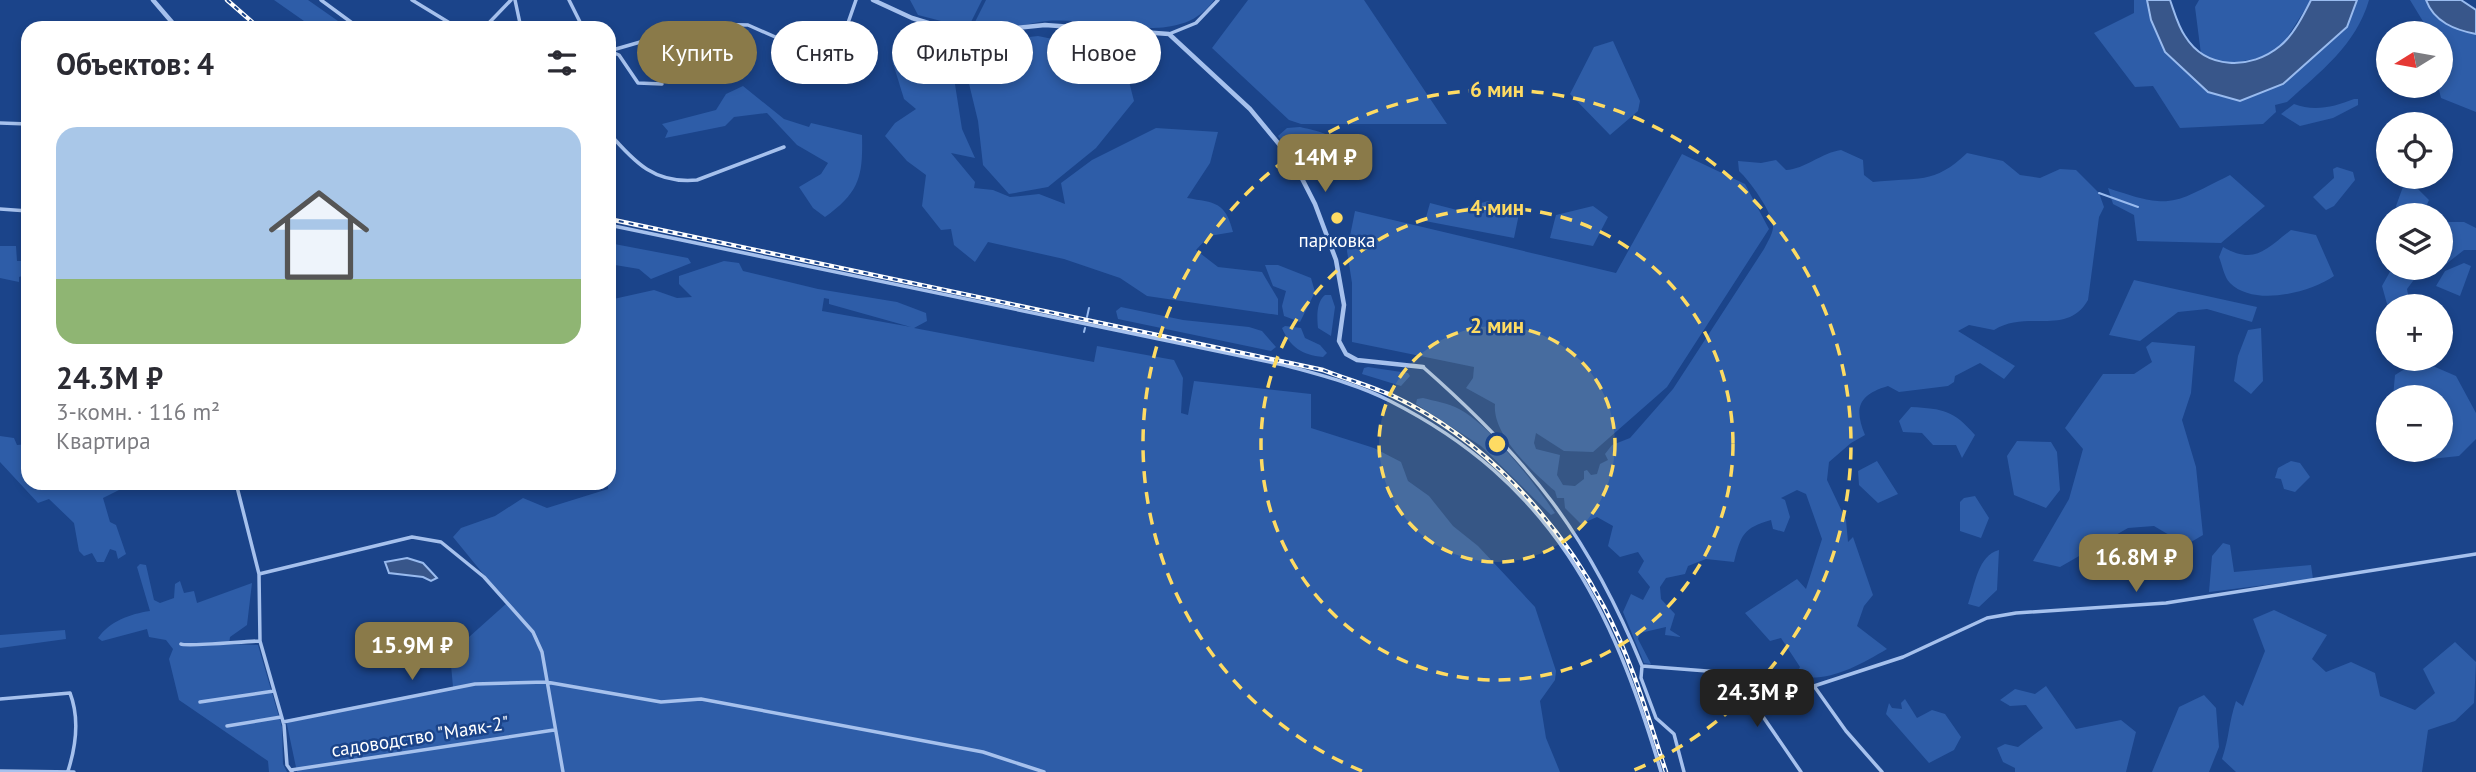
<!DOCTYPE html>
<html lang="ru">
<head>
<meta charset="utf-8">
<style>
	body { margin:0; font-family:"PT Sans",sans-serif; background:#f7f7f7; color:#2b2b33; height:100vh; display:flex; flex-direction:column; font-size:26px; white-space:nowrap }
	* { box-sizing:border-box; margin:0 }
	p { font-size:23px; color:#7c7c81 }
	.icon { flex:none; width:38px; height:38px; fill:none; stroke:currentColor; stroke-width:2; stroke-linecap:round; stroke-linejoin:round }
	.map { position:relative; flex:1; overflow:hidden }
	.details { position:absolute; left:21px; top:21px; width:595px; height:469px; display:flex; flex-direction:column; background:#fff; border-radius:21px; box-shadow:0 4px 10px #0003 }
	.details>* { flex:none }
	.top-card { position:absolute; left:637px; top:21px; width:665px; height:63px; display:flex; gap:14px }
	.needle { width:46px; rotate:259deg }
	.tools { position:absolute; left:2376px; top:21px; display:grid; gap:14px }
	.tools a { display:grid; place-items:center; width:77px; height:77px; border-radius:50%; background:#fff; box-shadow:0 4px 10px #0003; font-size:35px }
	.price { position:absolute; translate:-50% -60px; padding:0 16px; border-radius:14px; background:#8a7a49; color:#fff; font-size:23px; line-height:46px; filter:drop-shadow(0 2px 4px #0008) }
	.price::after { content:''; position:absolute; left:50%; top:42px; width:21px; height:16px; margin-left:-10px; background:inherit; clip-path:polygon(0 0,100% 0,50% 100%) }
	.price.on { background:#222; color:#fff }
	ul { padding:0; list-style:none }
	li { display:grid; align-content:center; gap:14px; height:371px; padding:0 35px }
	li span { display:grid; place-items:center; height:217px; border-radius:21px; color:#555 }
	li>.icon { margin-inline-start:auto }
	span .icon { width:126px; height:126px; fill:#fffc; stroke-width:1 }
	li b { font-size:30px }
	h2 { display:flex; justify-content:space-between; align-items:center; height:84px; padding:0 35px; font-size:30px }
	.chip { padding:0 24px; border-radius:32px; background:#fff; box-shadow:0 4px 10px #0003; font-size:24px; line-height:63px }
	.chip.on { background:#8a7a49; color:#fff }
	.map>svg:first-child { display:block }
	.green { fill:#2e5da8; fill-rule:evenodd }
	.water { fill:#38568a; stroke:#99bbef; stroke-width:2 }
	.lines { fill:none; stroke-linecap:round; stroke-linejoin:round }
	.stream { stroke:#99bbef; stroke-width:2 }
	.minor { stroke:#a6c1ed; stroke-width:3.5 }
	.tertiary { stroke:#a6c1ed; stroke-width:4.5 }
	.rail-casing { stroke:#fff; stroke-width:4.5 }
	.rail { stroke:#1b448a; stroke-width:2; stroke-dasharray:5; stroke-linecap:butt }
	.ring { fill:none; stroke:#fedb63; stroke-width:3.5; stroke-dasharray:12 9 }
	.poi-dot { fill:#fedb63; stroke:#1b448a; stroke-width:2.5 }
	.labels { text-anchor:middle; dominant-baseline:central; stroke-width:5; stroke-linejoin:round; paint-order:stroke }
	.poi-label { font-size:19px; fill:#fff; stroke:#1b448a }
	.street-label { font-size:19px; fill:#fff; stroke:#1b448a }
	.centre { fill:#fedb63; stroke:#1b448a; stroke-width:3.5 }
	.ring-label { font-size:21px; text-anchor:middle; font-weight:bold; fill:#fedb63; stroke:#1b448a; stroke-width:5; stroke-linejoin:round; paint-order:stroke }
</style>
</head>
<body>
<div class="map">
<svg width="2476" height="772" viewBox="0 0 2476 772">
	<rect width="100%" height="100%" fill="#1b448a"/>
	<path class="green" d="M274 0H308L348 28H314Z
		M910 0H982L968 28 918 15Z
		M986 0H1214C1179 51 1098 16 1047 21 1022 24 997 33 972 28Z
		M1248 0H1364L1447 124H1301L1289 120 1212 48Z
		M2134 0H2147L2151 20 2208 92 2347 27 2357 0H2369C2356 45 2320 72 2287 102L2275 105 2276 112 2263 124 2180 128 2153 86 2135 87 2094 33 2134 13Z
		M2199 0H2311L2283 44 2264 57 2223 65 2201 54 2195 7Z
		M2410 0H2426L2429 9 2476 34V112L2441 98 2438 86H2441V33H2425L2424 23Z
		M909 27 930 44 954 78 962 129 975 158 951 153 975 182 974 188 993 190 1010 197 1039 194 1065 204 1061 183 1092 160 1156 128 1218 132 1210 163 1187 198C1215 203 1225 201 1233 232L1209 236 1196 250 1218 267 1262 272 1278 299V315L1147 296 1120 278 1064 259 988 242 975 262 954 245 951 229 941 230 922 206 926 175 907 161 885 136 895 123 916 109 904 99 892 60Z
		M1038 36 1077 44 1073 64 1105 77 1111 65 1126 70 1134 101 1096 148 1048 187 1009 194 983 165 978 121 958 38 987 42Z
		M1613 41 1640 101 1638 111 1610 135 1570 94 1594 47Z
		M743 86 784 119 809 127 811 123 862 135C863 176 860 192 825 217L813 208 799 187 821 174 828 163 797 145 767 113 734 117 725 126 665 138 668 131 662 124 716 110 726 94Z
		M2354 99H2358V105L2333 118 2300 126 2281 114 2294 104C2314 112 2334 107 2354 99Z
		M1300 127C1322 132 1340 135 1348 159L1346 164 1326 172 1304 174 1278 136 1287 128Z
		M1841 150 1863 160 1864 175 1873 182C1917 177 1934 185 1967 153L2003 161 2020 175 2040 178 2060 169 2076 170 2099 193 2104 207 2099 217 2088 300C2067 337 2027 309 1994 330L1969 325 1958 331 2015 366 2004 379 1980 363 1955 376 1954 382 1948 386 1899 392 1888 386C1858 395 1854 408 1865 435L1851 443 1829 462 1827 480 1846 520 1848 542 1853 537 1873 595 1864 606 1857 626 1887 649C1858 666 1829 683 1795 676L1800 667 1781 638 1770 641 1745 613 1797 579 1806 589 1822 539 1806 494 1797 490 1781 498 1785 500 1790 517 1784 532 1773 529 1771 520C1743 528 1741 535 1734 562L1706 559 1688 566 1685 574 1666 578 1660 587 1661 599 1675 614 1670 630 1681 637 1665 635 1666 627 1640 633 1638 639 1651 664 1644 663 1623 612 1631 594 1643 600 1650 587 1638 572 1644 561 1638 552 1620 557 1608 546 1613 526 1597 517 1581 524 1565 508 1564 498H1557L1555 491C1533 472 1492 435 1495 404L1466 388 1473 378 1474 367 1352 342V283L1347 251 1355 211 1616 273 1682 154 1745 184 1769 229 1667 387 1593 452 1564 451 1536 433 1534 443 1536 449 1560 455 1557 475 1563 485 1575 486 1584 479V471L1587 470 1591 475 1597 474 1600 464 1608 460 1605 454 1612 445 1630 438 1673 389 1764 249C1767 243 1772 235 1773 228 1774 214 1749 180 1739 171L1738 161 1761 163 1776 160 1786 170C1805 169 1821 153 1841 150Z
		M2337 167 2353 172 2355 180 2334 206 2326 210 2313 197 2334 178 2333 169Z
		M2230 175 2265 206 2221 243 2137 241 2134 215 2113 204 2108 188C2172 210 2172 204 2230 175Z
		M2404 184 2418 189 2429 200 2425 209 2399 215 2396 206Z
		M1488 201 1520 209 1514 238 1425 221 1430 203 1457 210Z
		M1593 206 1608 217 1593 246 1550 238 1556 215Z
		M2441 222H2464L2476 228V250H2464L2441 268 2416 277 2407 289 2410 305 2389 306V311L2382 286 2392 268H2441Z
		M2291 230 2316 235 2334 276C2309 293 2254 307 2230 283 2224 277 2222 264 2219 257L2223 247C2255 265 2265 250 2291 230Z
		M609 243 688 258 691 263 651 279 639 269 609 264Z
		M0 246H16L17 261H28V274L19 277V282L0 278Z
		M724 261 739 263 743 271 818 289 897 302 926 313 927 321 914 328 1094 362 1097 346 1174 360 1183 378 1181 413 1188 415 1194 381 1311 394V428L1374 448 1401 462 1408 481 1429 496 1453 526 1478 546 1535 607 1556 671 1555 680 1540 701 1546 738 1560 772H297L286 720 453 687 450 654 507 603 453 537 461 528 495 516 523 498 547 508 608 489 609 300 654 290 677 298 692 297 679 284V276ZM824 298 829 299V304L911 327 822 311Z
		M2464 263 2471 266 2460 296 2436 286 2445 271Z
		M1265 265H1278L1311 278 1315 292 1300 322 1284 316 1282 306 1286 291 1273 286Z
		M2134 280 2257 307 2252 322 2207 309 2178 312 2140 341 2109 335Z
		M1325 295H1331L1335 307 1331 336 1318 328C1317 318 1316 302 1325 295Z
		M1121 307 1183 320 1249 327 1262 331 1276 347 1271 351 1118 319 1116 311Z
		M1285 326 1301 328 1305 338 1320 345 1327 353 1323 357C1302 355 1290 347 1282 328Z
		M2261 328 2263 381 2251 394 2234 381 2238 356 2248 330Z
		M2152 342 2195 346 2191 393 2182 420 2196 467 2203 535 2186 545 2154 526 2128 528 2060 567 2033 561 2069 499 2083 449 2065 428 2103 374H2134L2152 362 2146 347Z
		M2419 360 2456 376 2476 413V439L2459 456 2421 460 2407 450H2441V397H2393L2395 375Z
		M1368 367 1408 373 1410 376 1401 386 1362 374 1364 368Z
		M1423 398C1434 401 1449 403 1459 409 1489 424 1536 485 1555 513L1551 515 1481 446 1416 404 1417 399Z
		M1911 407C1944 409 1953 410 1975 435L1962 458 1956 445H1933L1922 433 1903 432 1899 421Z
		M0 436 14 438 17 445 28 444V483H133L103 498 110 522 116 525 126 554 118 559 116 551 110 549 104 562H97L92 553 84 556 79 551 74 523 49 499 38 503 0 462Z
		M2017 441 2051 442 2057 452 2060 490 2046 508 2014 495 2007 456Z
		M1877 461 1898 494 1878 503 1859 485 1858 471Z
		M2291 461 2300 463 2310 477 2295 492 2284 489 2281 479 2275 478 2278 468Z
		M1975 496 1989 518 1981 538 1960 531V502L1964 498Z
		M2223 543 2230 545 2234 572 2311 565 2313 579 2209 592 2212 556Z
		M1999 550 1997 590 1979 607 1968 604C1975 585 1978 555 1999 550Z
		M140 564 146 565 154 600 160 603 174 598 175 584 180 581 184 593 194 591 197 603 252 583 247 625 230 637 229 644 258 645 282 727 283 764 287 772H269L268 761 179 700 169 659 173 649 166 640 149 637 147 629 102 641 98 638C110 621 130 614 150 611L137 567Z
		M2274 610 2327 635 2312 659 2326 672 2351 662 2375 673 2380 696 2415 710 2435 693 2423 669 2455 642 2476 662 2474 703 2455 721 2428 730 2422 772H2236L2222 759C2229 739 2229 721 2236 701L2243 706 2265 651 2253 619Z
		M65 630 66 639 0 648V635Z
		M2046 686 2076 729 2121 720 2136 732 2126 772H2015V768L2003 762 1997 748 2005 744 2018 747 2043 728 2026 705 2010 706 2000 700 2015 689 2035 694Z
		M2204 695 2216 708 2219 747 2209 772H2152L2179 707Z
		M1905 699 1917 718 1932 710 1945 714 1961 737 1954 750 1929 763 1886 714 1889 703 1892 708 1902 709 1901 703Z"/>
	<path class="water" d="M2147 0H2170C2174 11 2178 26 2185 36 2206 70 2251 70 2280 46 2293 36 2304 14 2311 0H2357L2347 27 2283 84 2240 101 2208 92 2165 52 2151 20Z
		M2426 0H2461L2476 10V34C2455 30 2434 22 2426 0Z
		M407 558 423 563 437 578 431 581 423 577 389 573 385 562Z"/>
	<g class="lines">
		<path class="stream" d="M2099 193 2138 207
			M1087 317 1089 308
			M1084 332 1085 328"/>
		<path class="minor" d="M321 0 359 28
			M412 0 458 28
			M515 0 521 28
			M569 0 583 28
			M484 28 511 0
			M1169 34 1196 23 1218 0
			M609 51 703 24 748 25 834 63 856 0
			M612 52 619 55 638 83 662 84
			M0 123 28 124
			M609 133C635 163 655 184 697 180L784 147
			M0 209 28 211
			M609 225 1284 365C1320 375 1357 384 1390 401 1552 483 1612 606 1661 772
			M1423 367C1530 461 1588 534 1642 666L1733 673 1814 686 1846 731 1882 772
			M236 483 259 574 260 641 284 725 287 765 292 772
			M259 574 412 537 441 542 484 577 533 632 542 652 563 772
			M181 644C186 647 247 641 260 641
			M1642 666 1641 678 1656 718 1674 734 1684 772
			M1733 673 1801 772
			M1814 686 1903 657 1987 618 2016 613 2166 603 2476 554
			M0 699 70 693C80 719 76 746 68 771
			M200 702 274 691
			M283 722 475 684 546 682 661 702 701 699 983 752 1044 772
			M227 726 281 717
			M291 770 554 730
			M0 771 74 772"/>
		<path class="tertiary" d="M153 0 177 28
			M873 0 912 18 951 30 979 32 1045 25 1169 34 1250 109 1293 161 1315 204 1336 260 1344 305 1339 341 1346 354 1357 360 1423 367"/>
		<g class="rail-casing">
			<path id="rail" d="M227 0 259 28
				M609 219 1323 370C1346 379 1370 386 1393 396 1483 438 1558 520 1604 607 1631 658 1648 717 1666 772"/>
		</g>
		<use href="#rail" class="rail"/>
	</g>
	<circle cx="1497" cy="444" r="118" fill="#fedb63" fill-opacity=".12"/>
	<g class="ring">
		<circle cx="1497" cy="444" r="118"/>
		<circle cx="1497" cy="444" r="236"/>
		<path d="M1362 771A354 354 0 1 1 1632 771"/>
	</g>
	<circle class="poi-dot" cx="1337" cy="218" r="7"/>
	<g class="labels">
		<g class="poi-label">
			<text x="1337" y="240">парковка</text>
		</g>
		<g class="street-label">
			<text transform="translate(420 736) rotate(-9)">садоводство "Маяк-2"</text>
		</g>
	</g>
	<circle cx="1497" cy="444" r="10" class="centre"/>
	<g class="ring-label">
		<text x="1497" y="97">6 мин</text>
		<text x="1497" y="215">4 мин</text>
		<text x="1497" y="333">2 мин</text>
	</g>
</svg>
<div class="tools">
<a><svg class="needle" viewBox="-14 -14 28 28"><path d="M0-13l5 13h-10z" fill="#e53935"/><path d="M0 13l5-13h-10z" fill="#7c7c81"/></svg></a>
<a><svg class="icon" aria-label="locate" viewBox="0 0 24 24"><circle cx="12" cy="12" r="6"/><path d="M12 2v4M12 18v4M2 12h4M18 12h4"/></svg></a>
<a><svg class="icon" aria-label="layers" viewBox="0 0 24 24"><path d="M12 4l9 5-9 5-9-5zM3 14l9 5 9-5"/></svg></a>
<a>+</a>
<a>−</a>
</div>
<b class="price" style="left:1325px;top:194px">14M ₽</b>
<b class="price" style="left:2136px;top:594px">16.8M ₽</b>
<b class="price" style="left:412px;top:682px">15.9M ₽</b>
<b class="price on" style="left:1757px;top:729px">24.3M ₽</b>
<div class="top-card">
<a class="chip on">Купить</a>
<a class="chip">Снять</a>
<a class="chip">Фильтры</a>
<a class="chip">Новое</a>
</div>
<section class="details">
<h2>Объектов: 4<svg class="icon" aria-label="filters" viewBox="0 0 24 24"><path d="M4 7h16M4 17h16"/><circle cx="9" cy="7" r="2"/><circle cx="15" cy="17" r="2"/></svg></h2>
<ul>
<li><span style="background:linear-gradient(#a9c7e8 70%,#8fb573 0)"><svg class="icon" aria-label="home" viewBox="0 0 24 24"><path d="M3 11l9-7 9 7M6 9v11h12V9"/></svg></span><div><b>24.3M ₽</b><p>3-комн. · 116 m²</p><p>Квартира</p></div></li>
</ul>
</section>
</div>
</body>
</html>
